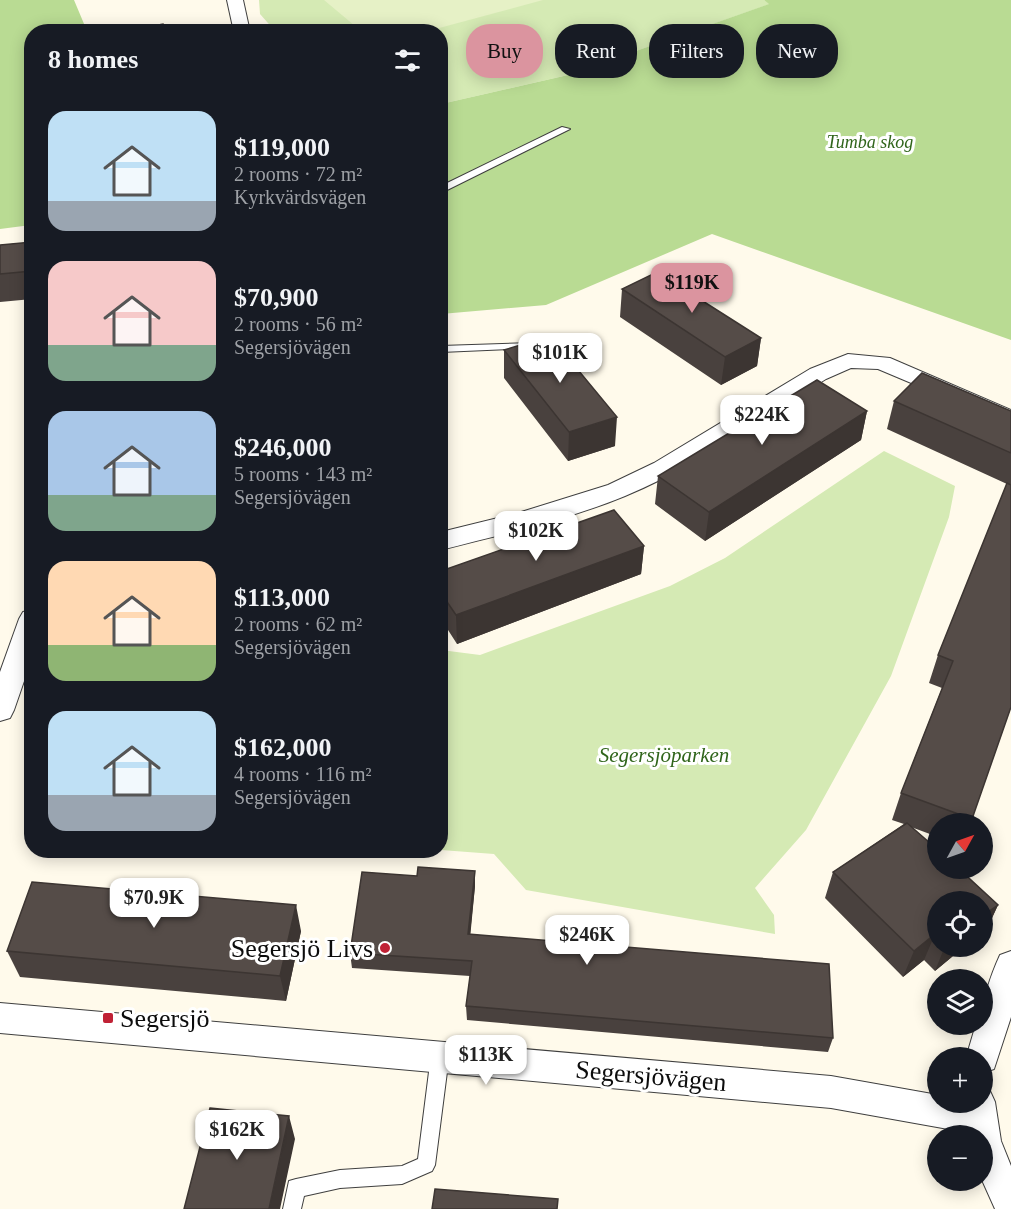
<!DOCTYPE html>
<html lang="en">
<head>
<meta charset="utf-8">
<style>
	body { margin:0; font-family:"Times New Roman",serif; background:#242831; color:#f1f3f6; height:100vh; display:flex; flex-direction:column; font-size:22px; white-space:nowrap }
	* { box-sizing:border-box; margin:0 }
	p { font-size:20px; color:#9ea1a6 }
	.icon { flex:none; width:33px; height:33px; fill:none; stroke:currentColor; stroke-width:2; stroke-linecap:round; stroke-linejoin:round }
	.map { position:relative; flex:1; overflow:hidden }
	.drawer { position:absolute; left:24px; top:24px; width:424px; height:834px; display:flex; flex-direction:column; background:#171b24; border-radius:24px; box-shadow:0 3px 15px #0003 }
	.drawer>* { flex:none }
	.hud { position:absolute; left:466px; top:24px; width:454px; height:54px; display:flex; gap:12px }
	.needle { width:39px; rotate:50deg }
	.controls { position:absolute; left:927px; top:813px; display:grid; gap:12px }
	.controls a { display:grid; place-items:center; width:66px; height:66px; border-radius:50%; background:#171b24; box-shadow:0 3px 15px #0003; font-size:30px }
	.price { position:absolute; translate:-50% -51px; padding:0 14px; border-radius:12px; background:#fff; color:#222; font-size:20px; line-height:39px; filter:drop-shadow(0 2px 3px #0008) }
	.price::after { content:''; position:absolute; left:50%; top:36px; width:18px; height:14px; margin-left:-9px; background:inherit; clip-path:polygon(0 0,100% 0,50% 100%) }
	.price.on { background:#db949f; color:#111 }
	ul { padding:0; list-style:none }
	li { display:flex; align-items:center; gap:18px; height:150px; padding:0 24px }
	li span { display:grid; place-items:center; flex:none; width:168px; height:120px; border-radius:18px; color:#555 }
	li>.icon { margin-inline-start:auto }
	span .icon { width:72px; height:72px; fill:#fffc; stroke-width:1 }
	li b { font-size:26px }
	h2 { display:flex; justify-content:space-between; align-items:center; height:72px; padding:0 24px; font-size:26px }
	.pill { padding:0 21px; border-radius:24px; background:#171b24; box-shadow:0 3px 15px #0003; font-size:21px; line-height:54px }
	.pill.on { background:#db949f; color:#111 }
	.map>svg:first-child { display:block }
	.green { fill:#d5eab4 }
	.forest { fill:#b9db93 }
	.pitch { fill:#e6f1c6 }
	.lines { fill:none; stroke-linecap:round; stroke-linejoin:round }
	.service-casing { stroke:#3f3f3f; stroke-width:2 }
	.minor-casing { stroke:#3f3f3f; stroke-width:2 }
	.service { fill:#fff; fill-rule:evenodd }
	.minor { fill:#fff; fill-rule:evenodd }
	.wall { fill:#49413e }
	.shaded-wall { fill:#3c3532 }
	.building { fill:#554c48; stroke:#3c3532; stroke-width:1.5 }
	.poi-dot { fill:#c02135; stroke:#fff; stroke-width:2 }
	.labels { text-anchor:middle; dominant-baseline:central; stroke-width:6; stroke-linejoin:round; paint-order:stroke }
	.far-park-label { font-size:18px; font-style:italic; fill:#30651b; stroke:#fff }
	.park-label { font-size:21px; font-style:italic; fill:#30651b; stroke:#fff }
	.near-poi-label { font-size:26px; fill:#0c0c0c; stroke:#fff; text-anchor:end }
	.near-street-label { font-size:26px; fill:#0c0c0c; stroke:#fff }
</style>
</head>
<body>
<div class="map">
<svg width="1011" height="1209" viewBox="0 0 1011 1209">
	<rect width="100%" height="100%" fill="#fffaeb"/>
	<path class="green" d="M259 0H764L770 4 568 75 441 104V32L275 31 260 14Z
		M884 451 955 486 949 517 891 676 806 830 755 888 774 915 775 934 526 890 494 854 441 850V650L480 655 670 586 725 558Z"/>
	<path class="forest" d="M0 0H74L87 31 32 32 31 225 0 229Z
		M764 0H1011V340L712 234 546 305 441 314V104L568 75 769 4Z"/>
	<path class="pitch" d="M324 0H543L428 31H361Z"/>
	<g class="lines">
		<g class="service-casing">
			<path id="service" d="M562 127 570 129 441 193V186Z
				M532 343 538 346 536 348 441 352V346Z
				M440 1048 446 1050 449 1056 435 1165 432 1171 402 1184 340 1188 304 1196 301 1209H283L289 1181 296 1179 340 1170 402 1166 418 1159 431 1056 434 1050Z"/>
		</g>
		<g class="minor-casing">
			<path id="minor" d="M227 0H243L250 32H234Z
				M848 354 890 358 1011 410V425L878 369 851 368 826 379C761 419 696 467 625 496 567 520 502 534 441 550V532L518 513 608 485 654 463 810 369Z
				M32 610V658L14 710 10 718 0 721V672L19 619 23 612Z
				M1011 951V1017L994 1069 982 1073V1058H966L976 1024H982C982 1000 990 977 1000 955Z
				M0 1003 831 1076 938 1095V1102H982V1088L990 1091 995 1102 1001 1141 1011 1166V1209H995L982 1180V1136H966L965 1132 831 1108 0 1033Z"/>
		</g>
		<use href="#service" class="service"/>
		<use href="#minor" class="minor"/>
	</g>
	<path class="wall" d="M32 242V299L0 302V245Z
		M622 289 761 338 757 366 721 385 620 317Z
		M504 350 615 446 568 461 504 378Z
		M922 373 1011 411V707L970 824H938V837L911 827 938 850V868H958L998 905 986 931 982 933V902H938V946H965L935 971 924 960 903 977 825 898 833 872 904 824 892 820 901 793 942 688 929 683 938 655 1007 484 887 429 894 401Z
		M867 411 861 440 705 541 655 504 658 476Z
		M644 546 641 574 457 644 441 619V571Z
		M417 876 475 886 470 934 833 1038 828 1052 467 1020 466 1006 470 976 352 968 350 953Z
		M301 931 286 1001 20 977 7 951Z"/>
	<path class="shaded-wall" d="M761 338 757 366 721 385 725 357Z
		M867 411 861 440 705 541 709 512Z
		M617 417 615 446 568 461 569 432Z
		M644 546 641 574 457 644 456 615Z
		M475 871V886L469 949 468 934Z
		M296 905 301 931 286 1001 280 976Z
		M998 905 986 931 982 933V916Z
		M935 934 924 960 903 977 914 951Z
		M945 946H965L935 971Z
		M289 1116 295 1139 280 1209H269Z"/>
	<path class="building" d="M163 24 168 32H132L131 30Z
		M32 242V271L0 274V245Z
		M657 272 761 338 725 357 622 289Z
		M550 336 617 417 569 432 504 350Z
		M922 373 1011 411V453L894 401Z
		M817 380 867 411 709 512 658 476Z
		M1007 483 1011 485V707L972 819 901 793 953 661 938 655Z
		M614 510 644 546 456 615 441 593V571Z
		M907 823 938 850V868H958L998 905 982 916V902H938V937L935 934 914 951 833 872Z
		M418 867 475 871 468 934 829 964 833 1038 466 1006 472 961 350 953 362 872 417 876Z
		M32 882 296 905 280 976 7 951Z
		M210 1108 289 1116 269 1209H184Z
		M435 1189 558 1199 557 1209H432Z"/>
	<g class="poi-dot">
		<circle cx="385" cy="948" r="6"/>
		<rect x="102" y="1012" width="12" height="12" rx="3"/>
	</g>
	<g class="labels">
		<g class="far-park-label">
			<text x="870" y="142">Tumba skog</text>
		</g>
		<g class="park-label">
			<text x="664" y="755">Segersjöparken</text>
		</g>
		<g class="near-poi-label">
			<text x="373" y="948">Segersjö Livs</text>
			<text x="120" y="1018" text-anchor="start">Segersjö</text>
		</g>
		<g class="near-street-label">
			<text transform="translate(651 1076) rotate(5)">Segersjövägen</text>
		</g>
	</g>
</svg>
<div class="controls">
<a><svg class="needle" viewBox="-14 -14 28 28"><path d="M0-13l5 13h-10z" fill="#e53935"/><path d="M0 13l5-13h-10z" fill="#9ea1a6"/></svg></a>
<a><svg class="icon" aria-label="locate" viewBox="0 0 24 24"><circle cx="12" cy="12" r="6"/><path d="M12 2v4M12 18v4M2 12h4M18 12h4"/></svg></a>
<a><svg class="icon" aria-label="layers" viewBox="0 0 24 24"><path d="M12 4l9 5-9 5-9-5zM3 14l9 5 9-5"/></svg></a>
<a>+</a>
<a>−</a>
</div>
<b class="price on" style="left:692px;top:314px">$119K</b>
<b class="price" style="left:560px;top:384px">$101K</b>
<b class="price" style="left:762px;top:446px">$224K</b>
<b class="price" style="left:536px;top:562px">$102K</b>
<b class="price" style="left:154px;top:929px">$70.9K</b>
<b class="price" style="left:587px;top:966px">$246K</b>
<b class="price" style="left:486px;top:1086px">$113K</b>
<b class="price" style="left:237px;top:1161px">$162K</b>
<div class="hud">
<a class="pill on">Buy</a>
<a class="pill">Rent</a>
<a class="pill">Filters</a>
<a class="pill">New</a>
</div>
<section class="drawer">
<h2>8 homes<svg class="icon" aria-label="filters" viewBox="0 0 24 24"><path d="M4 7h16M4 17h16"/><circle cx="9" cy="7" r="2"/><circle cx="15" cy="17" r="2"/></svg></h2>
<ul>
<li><span style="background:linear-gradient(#bfe0f5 75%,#9aa5b1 0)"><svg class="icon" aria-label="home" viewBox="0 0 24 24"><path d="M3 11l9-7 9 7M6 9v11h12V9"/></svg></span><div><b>$119,000</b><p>2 rooms · 72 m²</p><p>Kyrkvärdsvägen</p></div></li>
<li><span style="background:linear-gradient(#f6c9c9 70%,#7fa58c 0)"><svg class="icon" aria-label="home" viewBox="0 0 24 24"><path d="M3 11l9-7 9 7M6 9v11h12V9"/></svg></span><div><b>$70,900</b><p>2 rooms · 56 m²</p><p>Segersjövägen</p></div></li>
<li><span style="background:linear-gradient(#a9c7e8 70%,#7fa58c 0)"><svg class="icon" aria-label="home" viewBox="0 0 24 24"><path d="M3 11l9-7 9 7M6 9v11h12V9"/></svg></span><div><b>$246,000</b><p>5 rooms · 143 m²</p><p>Segersjövägen</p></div></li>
<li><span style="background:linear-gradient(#ffd9b3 70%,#8fb573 0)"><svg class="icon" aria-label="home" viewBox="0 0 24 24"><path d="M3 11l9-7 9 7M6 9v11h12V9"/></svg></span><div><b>$113,000</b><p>2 rooms · 62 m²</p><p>Segersjövägen</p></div></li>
<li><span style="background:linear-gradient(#bfe0f5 70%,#9aa5b1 0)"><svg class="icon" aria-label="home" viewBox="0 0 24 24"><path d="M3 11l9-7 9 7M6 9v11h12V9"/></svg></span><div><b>$162,000</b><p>4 rooms · 116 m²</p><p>Segersjövägen</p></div></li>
</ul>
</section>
</div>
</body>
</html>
